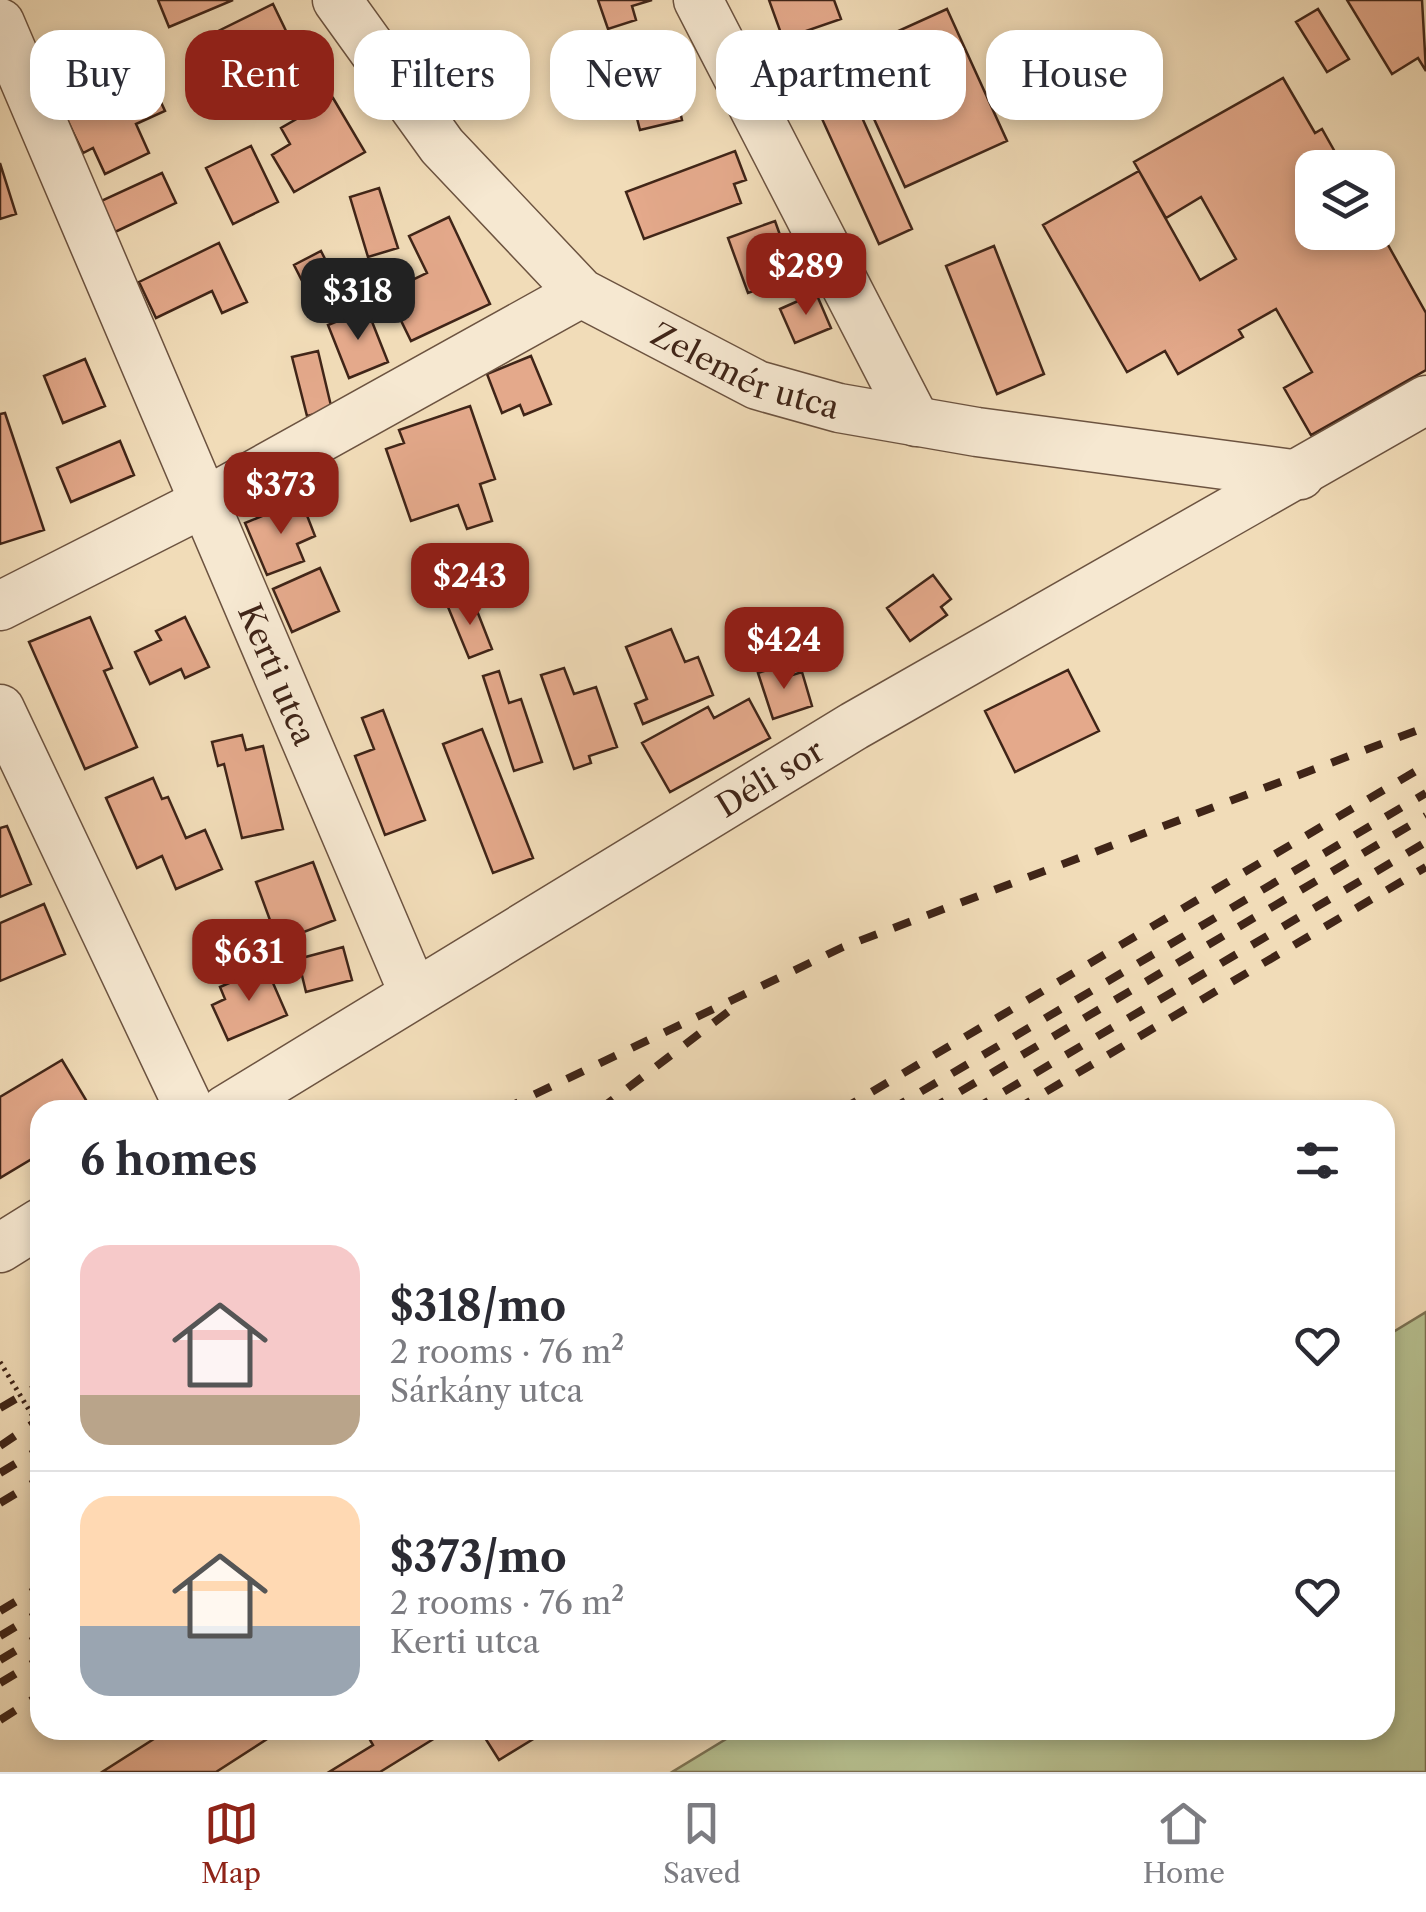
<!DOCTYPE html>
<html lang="en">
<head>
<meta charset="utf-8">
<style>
	body { margin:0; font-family:"Libre Caslon Text",serif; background:#f2f2f3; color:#2b2b33; height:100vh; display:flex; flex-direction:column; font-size:38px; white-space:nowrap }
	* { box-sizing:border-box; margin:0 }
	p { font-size:32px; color:#7c7c81 }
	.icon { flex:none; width:55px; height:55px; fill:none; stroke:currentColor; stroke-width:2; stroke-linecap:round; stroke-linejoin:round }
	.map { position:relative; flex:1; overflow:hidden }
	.side { position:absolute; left:30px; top:1100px; width:1365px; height:640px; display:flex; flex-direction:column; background:#fff; border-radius:30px; box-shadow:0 5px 15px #0003 }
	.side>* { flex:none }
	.top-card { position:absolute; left:30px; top:30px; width:1368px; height:90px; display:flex; gap:20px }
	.tools { position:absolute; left:1295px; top:150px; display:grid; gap:20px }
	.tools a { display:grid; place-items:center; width:100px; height:100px; border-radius:20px; background:#fff; box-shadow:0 5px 15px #0003; font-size:50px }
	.price { position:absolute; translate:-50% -85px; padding:0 22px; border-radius:20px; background:#8f2418; color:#fff; font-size:32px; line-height:65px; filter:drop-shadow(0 2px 5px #0008) }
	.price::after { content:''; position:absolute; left:50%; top:60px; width:30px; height:22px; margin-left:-15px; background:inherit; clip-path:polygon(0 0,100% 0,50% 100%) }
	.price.on { background:#222; color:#fff }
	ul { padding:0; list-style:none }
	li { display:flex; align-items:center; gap:30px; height:250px; padding:0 50px }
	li+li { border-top:2px solid #e1e1e2 }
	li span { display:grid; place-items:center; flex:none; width:280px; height:200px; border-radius:30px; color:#555 }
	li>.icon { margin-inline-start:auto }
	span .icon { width:120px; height:120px; fill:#fffc; stroke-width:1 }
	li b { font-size:42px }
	h2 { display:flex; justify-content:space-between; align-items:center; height:120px; padding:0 50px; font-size:42px }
	.tag { padding:0 35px; border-radius:30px; background:#fff; box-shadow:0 5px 15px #0003; font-size:35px; line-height:90px }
	.tag.on { background:#8f2418; color:#fff }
	.tab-bar { display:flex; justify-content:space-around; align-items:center; height:140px; border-top:2px solid #e1e1e2; background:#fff; font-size:28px; color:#7c7c81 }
	.tab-bar a { display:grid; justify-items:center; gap:5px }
	.tab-bar .on { color:#8f2418 }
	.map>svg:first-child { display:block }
	.green { fill:#b7c191; stroke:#7c7354; stroke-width:2.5 }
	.building { fill:#e4a98b; stroke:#402518; stroke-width:2.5 }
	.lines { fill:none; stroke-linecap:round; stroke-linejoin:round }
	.minor-casing { stroke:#6c5340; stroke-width:51 }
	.minor { stroke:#f6e8d1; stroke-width:48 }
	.rail { stroke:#402518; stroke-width:8; stroke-dasharray:18 18; stroke-linecap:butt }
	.path-bridge { stroke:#402518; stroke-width:5; stroke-dasharray:2.5 5; stroke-linecap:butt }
	.labels { text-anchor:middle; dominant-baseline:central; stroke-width:9; stroke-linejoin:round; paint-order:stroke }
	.street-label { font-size:32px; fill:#402518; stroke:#f6e8d1 }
</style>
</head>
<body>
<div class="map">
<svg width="1426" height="1772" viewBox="0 0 1426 1772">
	<rect width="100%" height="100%" fill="#f1dcb8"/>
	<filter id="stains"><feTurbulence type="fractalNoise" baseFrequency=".002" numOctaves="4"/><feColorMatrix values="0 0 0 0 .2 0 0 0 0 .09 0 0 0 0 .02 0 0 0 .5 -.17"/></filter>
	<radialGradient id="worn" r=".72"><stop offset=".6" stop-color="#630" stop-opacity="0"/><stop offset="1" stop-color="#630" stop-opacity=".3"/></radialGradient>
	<path class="green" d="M1426 1312V1772H672L741 1730H1385V1337Z"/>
	<path class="building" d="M158 0H233L169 27Z
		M598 0H652L632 6 636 20 608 29Z
		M769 0H834L841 19 783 39Z
		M1347 0H1422L1426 71 1418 58 1392 74Z
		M273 4 302 64 239 95 226 69 213 76 196 42Z
		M947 9 1007 141 905 187 845 55Z
		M1318 9 1349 59 1327 72 1296 22Z
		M682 57 691 94 677 98 682 120 640 130 625 72Z
		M146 70 165 111 136 124 149 153 105 174 93 148 83 153 62 109Z
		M842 73 912 229 879 244 808 88Z
		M1283 78 1315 133 1322 129 1344 168H1312V232H1378V227L1426 313V370L1311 435 1284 388 1312 372 1276 309 1239 330 1243 337 1178 374 1165 351 1127 372 1043 225 1139 171 1200 280 1236 259 1201 197 1166 218 1134 162Z
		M333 98 365 152 294 192 272 155 290 144 281 128Z
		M251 146 278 202 233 224 206 168Z
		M735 151 746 180 734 184 741 203 644 239 626 192Z
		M0 163 16 214 0 219Z
		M162 173 176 203 115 232 101 201Z
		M379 188 398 248 368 257 350 197Z
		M449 217 490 304 411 341 387 292 427 273 409 236Z
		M775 221 795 277 748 293 728 238Z
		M219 243 247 302 222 313 212 291 156 318 139 282Z
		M994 246 1044 374 997 394 946 266Z
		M321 251 347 303 320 316 294 265Z
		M816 293 831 328 795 343 780 309Z
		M367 309 388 362 349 378 328 325Z
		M318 351 332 410 307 416 292 357Z
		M531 356 551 404 524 415 520 405 502 413 487 374Z
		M85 359 105 406 63 423 44 376Z
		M470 406 495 479 480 484 492 521 467 529 458 505 411 521 386 449 404 443 399 430Z
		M5 413 44 530 0 544V414Z
		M120 441 134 475 71 502 57 468Z
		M301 500 315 536 297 544 304 561 267 575 245 523Z
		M320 568 339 611 292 632 273 589Z
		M933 575 951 599 941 607 947 615 910 641 887 608Z
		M472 598 492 649 469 658 448 607Z
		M90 617 112 668 104 671 137 747 85 769 29 642Z
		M185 617 209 667 185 678 181 669 150 684 135 652 161 640 156 631Z
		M671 629 685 662 698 657 713 695 643 724 635 704 647 699 626 647Z
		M782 665 786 677 802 672 812 706 773 719 758 673Z
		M564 668 574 694 596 687 617 747 589 756 591 763 574 769 541 675Z
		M1068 670 1099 731 1015 772 985 711Z
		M499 671 509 703 521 699 542 762 514 771 483 676Z
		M749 699 770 738 670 792 642 743 708 707 714 718Z
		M383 710 425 820 385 835 355 756 374 749 362 718Z
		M482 729 533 858 493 873 443 744Z
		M242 735 246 750 263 746 283 829 242 838 224 764 218 766 212 742Z
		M153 778 162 799 168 797 186 838 205 830 222 869 176 889 162 856 137 868 106 798Z
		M7 826 31 884 0 897V828Z
		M313 862 335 920 278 942 256 882Z
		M44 904 65 954 0 981V923Z
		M235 924 251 958 212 974 197 941Z
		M343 947 352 980 306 992 298 959Z
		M266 967 287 1015 228 1040 212 1005 225 999 220 987Z
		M62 1060 92 1110H40V1154L0 1178V1097Z
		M168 1730H281L216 1772H102Z
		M370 1730H448L380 1772H329L373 1745 366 1733Z
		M480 1730H548L499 1760Z"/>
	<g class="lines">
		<g class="minor-casing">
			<g id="minor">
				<path id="s1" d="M337 0 442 146 581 293 757 385 839 408 977 432 1300 475"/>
				<path d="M698 0 916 422"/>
				<path id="s2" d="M0 23 414 994"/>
				<path d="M0 606 205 502 581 293"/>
				<path d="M0 709 190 1110"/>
				<path id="s3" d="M225 1110 854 726 1426 400"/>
				<path d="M0 1248 40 1223"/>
			</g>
		</g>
		<use href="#minor" class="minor"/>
		<path class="rail" d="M502 1110 843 947 1426 727
			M599 1110 729 1011
			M841 1110 1426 765
			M890 1110 1426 793
			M929 1110 1426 816
			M973 1110 1426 842
			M1015 1110 1426 867
			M0 1408 40 1385
			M0 1446 40 1419
			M0 1473 40 1449
			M0 1503 40 1479
			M0 1611 40 1587
			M0 1636 40 1612
			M0 1660 40 1636
			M0 1683 40 1659
			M0 1720 40 1695"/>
		<path class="path-bridge" d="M0 1362 40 1428"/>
	</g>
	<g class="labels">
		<g class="street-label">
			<text stroke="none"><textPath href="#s1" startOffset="565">Zelemér utca</textPath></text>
			<text stroke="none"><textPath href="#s2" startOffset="708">Kerti utca</textPath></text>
			<text stroke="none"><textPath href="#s3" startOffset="638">Déli sor</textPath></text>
		</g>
	</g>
	<rect width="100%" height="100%" filter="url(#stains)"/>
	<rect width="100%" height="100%" fill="url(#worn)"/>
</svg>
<div class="tools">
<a><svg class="icon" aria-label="layers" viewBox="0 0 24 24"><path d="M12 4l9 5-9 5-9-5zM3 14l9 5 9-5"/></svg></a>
</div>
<b class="price" style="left:806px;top:318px">$289</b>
<b class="price on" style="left:358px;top:343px">$318</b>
<b class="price" style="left:281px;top:537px">$373</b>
<b class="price" style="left:470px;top:628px">$243</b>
<b class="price" style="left:784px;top:692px">$424</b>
<b class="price" style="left:249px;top:1004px">$631</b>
<div class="top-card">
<a class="tag">Buy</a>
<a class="tag on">Rent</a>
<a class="tag">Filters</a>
<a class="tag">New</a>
<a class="tag">Apartment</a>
<a class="tag">House</a>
</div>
<section class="side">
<h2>6 homes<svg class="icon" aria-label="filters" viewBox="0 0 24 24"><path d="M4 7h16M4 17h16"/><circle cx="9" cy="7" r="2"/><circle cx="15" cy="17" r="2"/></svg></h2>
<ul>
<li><span style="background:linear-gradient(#f6c9c9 75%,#b9a48a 0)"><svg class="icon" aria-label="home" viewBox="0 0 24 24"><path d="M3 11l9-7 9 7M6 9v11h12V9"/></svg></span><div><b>$318/mo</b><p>2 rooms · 76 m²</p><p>Sárkány utca</p></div><svg class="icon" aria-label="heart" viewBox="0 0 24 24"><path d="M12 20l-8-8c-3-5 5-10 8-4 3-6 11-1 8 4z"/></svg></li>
<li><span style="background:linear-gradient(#ffd9b3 65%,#9aa5b1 0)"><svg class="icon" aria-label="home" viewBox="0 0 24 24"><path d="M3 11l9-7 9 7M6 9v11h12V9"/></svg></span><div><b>$373/mo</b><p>2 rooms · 76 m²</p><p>Kerti utca</p></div><svg class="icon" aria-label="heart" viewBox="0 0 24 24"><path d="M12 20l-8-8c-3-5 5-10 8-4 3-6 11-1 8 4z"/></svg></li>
</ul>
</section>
</div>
<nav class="tab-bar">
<a class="on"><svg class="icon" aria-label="map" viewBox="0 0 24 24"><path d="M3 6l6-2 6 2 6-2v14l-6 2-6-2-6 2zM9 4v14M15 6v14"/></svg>Map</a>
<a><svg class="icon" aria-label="saved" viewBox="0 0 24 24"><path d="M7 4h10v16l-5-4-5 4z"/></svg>Saved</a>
<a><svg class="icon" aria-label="home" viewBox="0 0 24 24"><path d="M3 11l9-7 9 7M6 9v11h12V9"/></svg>Home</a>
</nav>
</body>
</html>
